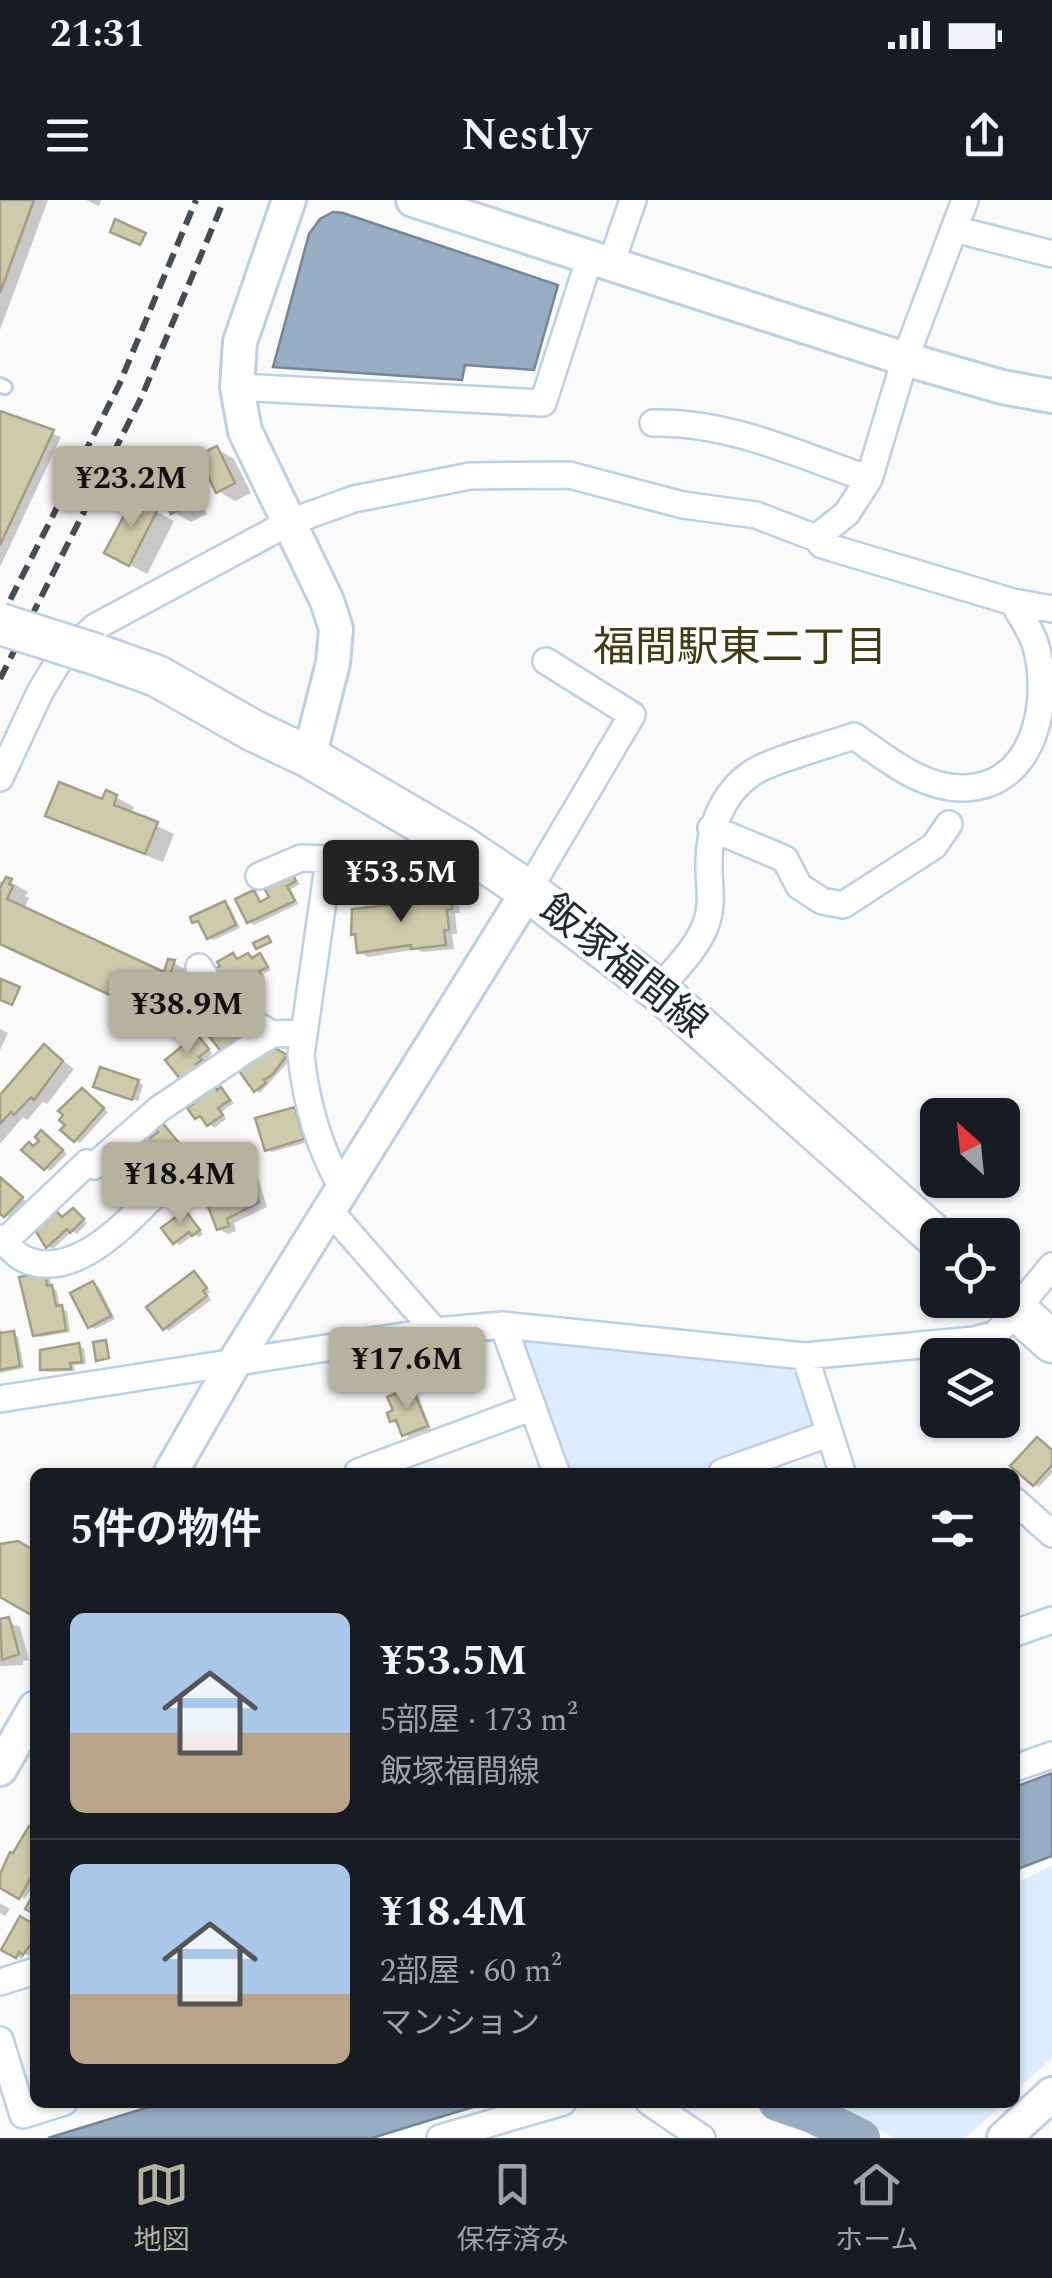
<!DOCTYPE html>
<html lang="ja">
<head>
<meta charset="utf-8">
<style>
	body { margin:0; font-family:Spectral,"Noto Sans JP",serif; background:#242831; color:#f1f3f6; height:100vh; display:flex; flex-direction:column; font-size:38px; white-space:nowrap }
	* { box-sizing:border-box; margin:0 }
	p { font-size:32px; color:#9ea1a6 }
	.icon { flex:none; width:55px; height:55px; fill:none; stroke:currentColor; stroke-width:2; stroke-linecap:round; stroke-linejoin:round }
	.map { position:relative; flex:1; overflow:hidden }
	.drawer { position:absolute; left:30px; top:1268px; width:990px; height:640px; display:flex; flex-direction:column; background:#171b24; border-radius:15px; box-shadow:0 2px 8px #0004 }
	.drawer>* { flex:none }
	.needle { width:65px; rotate:333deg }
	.fabs { position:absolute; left:920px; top:898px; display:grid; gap:20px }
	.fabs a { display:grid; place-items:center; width:100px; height:100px; border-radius:15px; background:#171b24; box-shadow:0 2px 8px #0004; font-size:50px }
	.price { position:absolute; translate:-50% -85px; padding:0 22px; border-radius:10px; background:#b5b39e; color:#111; font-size:32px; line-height:65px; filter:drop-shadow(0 2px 5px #0008) }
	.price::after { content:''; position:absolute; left:50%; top:60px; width:30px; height:22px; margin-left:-15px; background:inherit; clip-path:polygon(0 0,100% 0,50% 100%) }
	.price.selected { background:#222; color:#fff }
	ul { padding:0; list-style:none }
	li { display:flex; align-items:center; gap:30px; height:250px; padding:0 40px }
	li+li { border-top:2px solid #363941 }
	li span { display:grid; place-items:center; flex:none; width:280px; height:200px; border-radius:15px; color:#555 }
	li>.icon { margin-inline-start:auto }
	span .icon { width:120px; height:120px; fill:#fffc; stroke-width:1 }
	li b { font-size:42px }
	h2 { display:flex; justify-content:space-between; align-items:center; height:120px; padding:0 40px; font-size:42px }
	.status { display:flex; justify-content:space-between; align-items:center; height:70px; padding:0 50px; background:#171b24; direction:ltr }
	.status svg { height:28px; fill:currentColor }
	header { display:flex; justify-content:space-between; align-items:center; height:130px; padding:0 40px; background:#171b24; font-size:45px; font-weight:600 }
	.tab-bar { display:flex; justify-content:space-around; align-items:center; height:140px; border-top:2px solid #363941; background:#171b24; font-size:28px; color:#9ea1a6 }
	.tab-bar a { display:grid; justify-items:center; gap:5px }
	.tab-bar .selected { color:#b5b39e }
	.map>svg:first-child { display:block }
	.green { fill:#deedfd }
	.water { fill:#97adc4; stroke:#748698; stroke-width:2.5 }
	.shadow { fill:#0003 }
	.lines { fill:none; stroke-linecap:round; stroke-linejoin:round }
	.river { stroke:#97adc4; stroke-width:38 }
	.building { fill:#cecaac; stroke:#a39f82; stroke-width:2.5 }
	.service-casing { stroke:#b9d0e8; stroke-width:18 }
	.minor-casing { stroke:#b9d0e8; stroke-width:30 }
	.tertiary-casing { stroke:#b9d0e8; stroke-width:38 }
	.primary-casing { stroke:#b9d0e8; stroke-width:45 }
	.service { stroke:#fff; stroke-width:12 }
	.minor { stroke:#fff; stroke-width:25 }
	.tertiary { stroke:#fff; stroke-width:32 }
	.primary { stroke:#fff; stroke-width:40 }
	.rail { stroke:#454d54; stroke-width:6; stroke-dasharray:15 8; stroke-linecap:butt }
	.primary-bridge-casing { stroke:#b9d0e8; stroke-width:45; stroke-linecap:butt }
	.primary-bridge { stroke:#fff; stroke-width:40 }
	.labels { text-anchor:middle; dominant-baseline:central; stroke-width:8; stroke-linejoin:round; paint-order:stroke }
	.street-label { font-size:40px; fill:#212a33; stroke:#fff }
	.neighbourhood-label { font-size:42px; fill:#423c13; stroke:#fff }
</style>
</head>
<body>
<div class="status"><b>21:31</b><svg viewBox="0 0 49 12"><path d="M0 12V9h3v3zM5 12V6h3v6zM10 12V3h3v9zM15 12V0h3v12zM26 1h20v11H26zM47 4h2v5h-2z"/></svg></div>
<header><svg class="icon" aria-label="menu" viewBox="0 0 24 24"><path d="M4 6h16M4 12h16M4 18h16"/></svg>Nestly<svg class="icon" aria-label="share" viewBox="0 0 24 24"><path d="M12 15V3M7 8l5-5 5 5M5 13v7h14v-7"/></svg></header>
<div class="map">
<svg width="1052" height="1938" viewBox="0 0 1052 1938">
	<rect width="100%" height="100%" fill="#fafafa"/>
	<path class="green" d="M529 1137 788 1164 796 1170 815 1220 812 1229 694 1272H565L519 1144Z
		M1052 1665V1858L1015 1892V1684Z
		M826 1903 1004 1902V1903L965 1938H895Z"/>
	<path class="water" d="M333 12 343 13 558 85 534 170 465 165 462 180 273 167 309 34 320 19Z
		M1052 1573V1656L1015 1670V1587Z
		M162 1903V1902L505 1903 473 1907 372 1938H48Z"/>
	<path class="shadow" d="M0 0H48L0 130Z
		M86 0H101L99 6Z
		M0 213 61 237 0 367Z
		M217 249 234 259 251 293 235 301 218 291Z
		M173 269 190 279 207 314 191 322 173 312Z
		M135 300 174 321 147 374 125 362Z
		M116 597 134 607 131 614 174 634 163 662 66 625 49 615Z
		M291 675 300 684 291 689 298 704 254 725 249 722 254 693 263 703 272 698Z
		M7 680 28 692 25 696 29 698 24 710 165 776 174 763 191 773 187 785 212 800 210 811 233 827 243 843 230 856 213 826 205 823 198 838 212 853 188 881 168 860 199 836 0 742V681L5 684Z
		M450 701 459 706 460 713H455L457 734H452L454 749 422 752 417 749 368 757 359 752Z
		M225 704 230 707 240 728 214 740 209 737 202 723 194 721Z
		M233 755 239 758 248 755 255 759 260 756 271 770 263 774 265 778 235 796 229 794Z
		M0 829 8 833 0 850Z
		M44 847 74 869 47 904 43 902 27 920 23 917 0 944V898Z
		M270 848 290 860 260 893 255 890Z
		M138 882 143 885 138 901 101 889Z
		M214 888 226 893 234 903 221 912 226 919 214 928 205 918 197 917Z
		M87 894 108 912 80 943 75 940 69 925Z
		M295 909 300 912 308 942 272 952 267 949Z
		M161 923 184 948 166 963 161 960 152 940 161 932Z
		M47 936 67 954 50 971 45 968 35 948Z
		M126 956 148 981 131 995 126 992 118 970 127 963Z
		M220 965 225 968 230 966 239 971 241 977 250 973 258 978 267 1007 234 1023 236 1031 228 1034 219 1029Z
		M0 981 26 1001 10 1018 0 1011Z
		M185 1013 203 1034 199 1037 194 1034 180 1045 175 1042Z
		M78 1014 87 1023 77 1034 72 1031 53 1049 48 1046 37 1028Z
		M194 1074 210 1092 207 1094 211 1100 169 1131 164 1128Z
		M44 1075 50 1078 51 1087 57 1091 60 1109 67 1111 70 1132 40 1137 35 1134Z
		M93 1084 99 1087 115 1119 95 1129 90 1126Z
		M13 1134 18 1137 24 1168 0 1173V1135Z
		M79 1146 84 1149 86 1164 74 1165 75 1171 48 1172 43 1169Z
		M412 1190 417 1193 431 1229 409 1237 392 1220Z
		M1052 1251V1273L1039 1287 1034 1284Z
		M0 1418 20 1427 29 1460 23 1461V1465L0 1466Z
		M35 1633V1682L25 1699 0 1685V1678Z
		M0 1703 10 1709 5 1716 0 1713Z
		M35 1728V1746L29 1756 25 1753 22 1759 4 1749Z"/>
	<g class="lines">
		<path class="river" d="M777 1902 812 1914 861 1938"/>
	</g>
	<path class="building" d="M0 0H34L0 93Z
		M115 19 146 33 140 45 110 32Z
		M0 211 54 230 0 345Z
		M217 246 235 283 216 293 198 255Z
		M173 266 191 304 171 314 153 275Z
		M134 297 158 309 129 366 104 353Z
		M59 582 102 599 106 590 117 595 114 605 158 622 145 654 45 616Z
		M292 672 296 681 287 686 295 701 247 723 235 699 254 690 260 702 269 697 263 686Z
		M6 677 12 679 9 684 13 686 7 699 164 772 168 759 175 760 170 775 186 782 189 790 195 787 197 792 194 799 203 804 196 819 187 815 181 828 0 744V688Z
		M451 698 452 709 447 710 449 730H444L446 745 411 749V745L357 753 355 734 351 735 352 709Z
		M225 701 236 725 207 739 198 721 192 723 190 717Z
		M268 736 271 742 256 749 253 743Z
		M233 753 237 759 248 753 252 758 260 753 268 767 259 771 261 775 241 786 243 789 228 795 214 769 220 766 217 762Z
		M1 779 20 787 12 805 0 800Z
		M220 817 225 823 228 821 239 839 224 855 204 830Z
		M197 834 209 849 199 857 202 860 196 864 198 867 181 880 165 860Z
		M44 844 63 861 34 900 31 897 14 915 11 912 0 924V895Z
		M270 845 287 855 273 874 264 880 266 883 254 892 237 868Z
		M100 867 139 880 132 900 93 887Z
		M214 885 217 890 221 887 230 900 218 908 223 915 207 926 200 916 195 919 187 908 193 904 191 901Z
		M82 888 104 908 74 942 60 930 65 925 59 920 63 915 58 911Z
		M295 907 304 939 265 951 255 918Z
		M160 920 180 944 159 962 140 939 146 933 150 938 158 932 153 926Z
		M41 930 63 950 44 970 21 950 29 942 33 946 39 941 35 937Z
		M126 953 145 977 124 994 106 971 113 964 116 969 124 963 120 959Z
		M220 962 222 967 230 963 235 976 250 971 259 1002 227 1019 229 1026 217 1030 207 1004 214 1001 199 971Z
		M0 977 23 997 4 1017 0 1014Z
		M73 1008 84 1019 70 1033 67 1029 46 1048 34 1028 54 1009 62 1017Z
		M185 1010 200 1030 192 1036 189 1032 173 1044 161 1028Z
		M194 1071 207 1088 203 1091 207 1096 163 1130 146 1107Z
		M45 1072 47 1086 52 1085 56 1106 62 1105 66 1130 33 1136 19 1077Z
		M93 1081 111 1116 88 1128 70 1093Z
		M0 1131 1 1133 14 1131 20 1166 0 1170Z
		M106 1140 109 1158 96 1161 93 1142Z
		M79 1143 82 1162 70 1163 71 1169 40 1170V1150Z
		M412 1187 428 1226 402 1236 396 1220 390 1222 387 1213 393 1210 387 1197Z
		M1037 1237 1052 1250V1265L1033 1286 1010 1266Z
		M18 1341 35 1351V1417L0 1397V1344Z
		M9 1417 19 1454 2 1460 0 1419Z
		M29 1626 35 1630V1670L19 1699 0 1688V1674L10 1652 13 1653Z
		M35 1691V1714L25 1709Z
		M20 1716 35 1725V1738L23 1755 19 1752 16 1758 1 1750Z"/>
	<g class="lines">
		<g class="service-casing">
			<path id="service" d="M0 185 5 187"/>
		</g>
		<g class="minor-casing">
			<path id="minor" d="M954 29 1052 54
				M611 64 633 0
				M237 187 543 203 590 57
				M653 223C728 221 799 255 869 279
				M816 338 847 313 869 279 905 159 965 0
				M0 578 40 492 60 459 95 427 290 322 354 299 470 276 569 275 683 305 756 315 816 338 822 345 1013 402 1052 409
				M711 628 785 659 799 686 822 701 843 705 934 646 949 624
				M259 676 301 658 329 659 301 855C306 902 319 949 343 989
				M528 691 632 515 546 461
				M199 767 222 805 272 834
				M658 790C675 769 699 747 707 721 713 702 709 686 709 667 708 631 721 594 752 573 771 560 829 545 854 536 886 558 922 589 964 588 1036 586 1052 499 1035 443 1030 429 1020 415 1013 402
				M330 1011 435 1131
				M0 1038C7 1044 15 1055 24 1059 76 1083 130 1018 163 987
				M4 1042 87 963 94 966 159 909 246 850 272 834 302 833
				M503 1125 556 1272
				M805 1156 842 1272
				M0 1199 435 1131 503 1125 805 1156 974 1140 996 1134 1052 1066
				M358 1272 533 1207
				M722 1272 828 1234
				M1015 1301 1052 1334
				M1015 1433 1052 1420
				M1015 1568 1052 1555
				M0 1782 35 1771
				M0 1840 23 1915 64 1902
				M649 1902 702 1938
				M440 1938 563 1902"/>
		</g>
		<g class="tertiary-casing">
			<path id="tertiary" d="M289 0 240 142 237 187 245 231 327 401 336 429 333 463 309 557
				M413 0 905 159 1002 187 1052 196
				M171 1272 234 1163 528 691
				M0 1569 35 1508
				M1004 1938 1052 1894"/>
		</g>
		<g class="primary-casing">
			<path id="primary" d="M98 455 157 476 254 531 309 557 461 646 528 691 658 790 938 1039
				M1002 1097 1052 1142"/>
		</g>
		<use href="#service" class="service"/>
		<use href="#minor" class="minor"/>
		<use href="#tertiary" class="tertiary"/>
		<use href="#primary" class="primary"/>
		<path class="rail" d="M0 420 119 185 196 0
			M0 479 142 196 224 0"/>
		<g class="primary-bridge-casing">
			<path id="primary-bridge" d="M0 424 98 455"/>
		</g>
		<use href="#primary-bridge" class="primary-bridge"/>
	</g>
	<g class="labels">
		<g class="street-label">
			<text transform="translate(623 767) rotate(39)">飯塚福間線</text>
		</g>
		<g class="neighbourhood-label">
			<text x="740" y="448">福間駅東二丁目</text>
		</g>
	</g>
</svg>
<div class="fabs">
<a><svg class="needle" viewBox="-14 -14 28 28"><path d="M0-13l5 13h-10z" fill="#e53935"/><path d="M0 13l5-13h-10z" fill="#9ea1a6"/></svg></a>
<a><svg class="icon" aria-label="locate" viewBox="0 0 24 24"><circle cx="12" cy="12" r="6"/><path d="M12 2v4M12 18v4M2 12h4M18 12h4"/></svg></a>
<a><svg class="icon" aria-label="layers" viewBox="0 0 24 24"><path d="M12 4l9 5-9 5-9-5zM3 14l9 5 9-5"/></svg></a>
</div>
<b class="price" style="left:131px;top:331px">¥23.2M</b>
<b class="price selected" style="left:401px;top:725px">¥53.5M</b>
<b class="price" style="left:187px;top:857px">¥38.9M</b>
<b class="price" style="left:180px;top:1027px">¥18.4M</b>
<b class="price" style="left:407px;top:1212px">¥17.6M</b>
<section class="drawer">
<h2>5件の物件<svg class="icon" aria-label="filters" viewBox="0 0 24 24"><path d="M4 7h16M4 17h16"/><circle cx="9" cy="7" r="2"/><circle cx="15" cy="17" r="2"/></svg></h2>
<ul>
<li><span style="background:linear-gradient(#a9c7e8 60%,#b9a48a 0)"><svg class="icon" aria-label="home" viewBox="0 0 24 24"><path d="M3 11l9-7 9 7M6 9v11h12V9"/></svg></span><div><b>¥53.5M</b><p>5部屋 · 173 m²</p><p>飯塚福間線</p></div></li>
<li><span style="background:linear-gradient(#a9c7e8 65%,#b9a48a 0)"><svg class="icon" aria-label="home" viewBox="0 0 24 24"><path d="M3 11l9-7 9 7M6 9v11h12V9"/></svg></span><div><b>¥18.4M</b><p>2部屋 · 60 m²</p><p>マンション</p></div></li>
</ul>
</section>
</div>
<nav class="tab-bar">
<a class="selected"><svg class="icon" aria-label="map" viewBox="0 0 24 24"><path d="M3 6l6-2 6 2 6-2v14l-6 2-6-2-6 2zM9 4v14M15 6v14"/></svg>地図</a>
<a><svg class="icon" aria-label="saved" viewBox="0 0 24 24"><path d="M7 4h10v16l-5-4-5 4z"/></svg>保存済み</a>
<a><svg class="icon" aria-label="home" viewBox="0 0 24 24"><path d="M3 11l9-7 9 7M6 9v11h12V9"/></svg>ホーム</a>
</nav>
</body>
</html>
